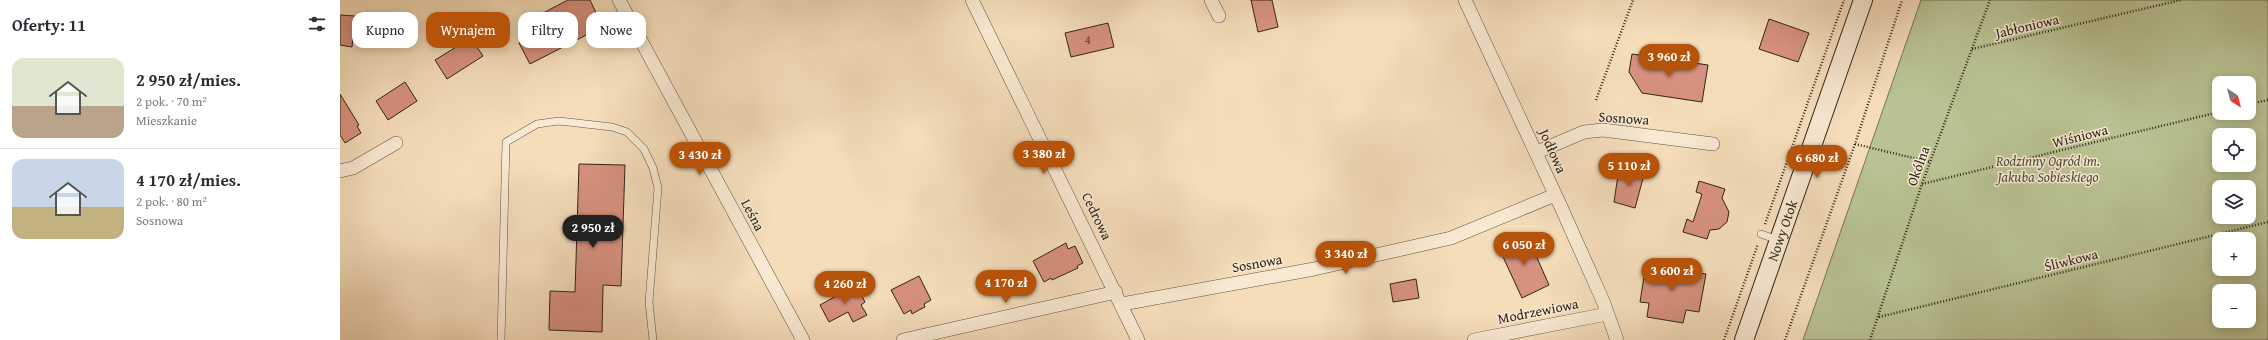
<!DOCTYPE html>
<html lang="pl">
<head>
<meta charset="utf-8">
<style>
	body { margin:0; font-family:"Gentium Book Plus",serif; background:#f2f2f3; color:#2b2b33; height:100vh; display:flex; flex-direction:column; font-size:15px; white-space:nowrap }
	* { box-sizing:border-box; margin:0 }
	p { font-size:13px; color:#7c7c81 }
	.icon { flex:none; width:22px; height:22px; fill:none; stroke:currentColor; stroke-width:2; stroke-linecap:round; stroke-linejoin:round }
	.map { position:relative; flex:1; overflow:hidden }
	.side { display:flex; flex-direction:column; background:#fff; width:340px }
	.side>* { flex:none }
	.guide { position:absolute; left:12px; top:12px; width:380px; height:36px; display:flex; gap:8px }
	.needle { width:26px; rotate:144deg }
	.buttons { position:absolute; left:1872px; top:76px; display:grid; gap:8px }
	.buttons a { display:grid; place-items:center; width:44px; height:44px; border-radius:8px; background:#fff; box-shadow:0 2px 10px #0003; font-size:20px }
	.price { position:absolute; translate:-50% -34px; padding:0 9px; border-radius:14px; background:#b45309; color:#fff; font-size:13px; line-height:26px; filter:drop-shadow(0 1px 2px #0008) }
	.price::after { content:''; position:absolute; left:50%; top:24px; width:12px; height:9px; margin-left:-6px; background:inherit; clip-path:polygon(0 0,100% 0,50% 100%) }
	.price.active { background:#222; color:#fff }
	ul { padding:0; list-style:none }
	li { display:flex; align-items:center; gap:12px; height:100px; padding:0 12px }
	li+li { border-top:1px solid #e1e1e2 }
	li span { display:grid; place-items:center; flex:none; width:112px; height:80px; border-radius:12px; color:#555 }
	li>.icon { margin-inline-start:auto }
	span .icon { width:48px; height:48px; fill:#fffc; stroke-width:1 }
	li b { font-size:17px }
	h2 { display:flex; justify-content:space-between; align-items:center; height:48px; padding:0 12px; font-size:17px }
	.chip { padding:0 14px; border-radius:12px; background:#fff; box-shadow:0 2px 10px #0003; font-size:14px; line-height:36px }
	.chip.active { background:#b45309; color:#fff }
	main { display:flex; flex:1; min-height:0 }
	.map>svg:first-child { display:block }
	.green { fill:#b9c292; stroke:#747456; fill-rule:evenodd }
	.building { fill:#d7917e; stroke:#2e251a }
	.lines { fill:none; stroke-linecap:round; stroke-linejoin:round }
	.service-casing { stroke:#605342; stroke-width:8 }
	.minor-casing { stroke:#605342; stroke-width:14 }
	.secondary-casing { stroke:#2e251a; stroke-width:20 }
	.path { stroke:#2e251a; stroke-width:2.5; stroke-dasharray:1 2; stroke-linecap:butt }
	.service { stroke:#f8e9d2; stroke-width:7 }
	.minor { stroke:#f8e9d2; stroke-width:13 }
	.secondary { stroke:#f8e9d2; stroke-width:18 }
	.labels { text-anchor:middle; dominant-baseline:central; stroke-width:3; stroke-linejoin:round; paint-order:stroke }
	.number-label { font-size:12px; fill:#584033 }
	.street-label { font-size:14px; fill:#2e251a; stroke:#f8e9d2 }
	.park-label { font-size:14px; font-style:italic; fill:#514c38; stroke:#f8e9d2 }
</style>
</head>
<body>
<main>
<section class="side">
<h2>Oferty: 11<svg class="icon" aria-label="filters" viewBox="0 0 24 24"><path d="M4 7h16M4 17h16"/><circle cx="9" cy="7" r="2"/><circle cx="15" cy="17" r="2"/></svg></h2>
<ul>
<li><span style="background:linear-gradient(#dfe7d0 60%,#b9a48a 0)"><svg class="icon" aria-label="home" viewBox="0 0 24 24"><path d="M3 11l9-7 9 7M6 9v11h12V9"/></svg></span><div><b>2 950 zł/mies.</b><p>2 pok. · 70 m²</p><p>Mieszkanie</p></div></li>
<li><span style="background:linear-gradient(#c9d6e8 60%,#c2b280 0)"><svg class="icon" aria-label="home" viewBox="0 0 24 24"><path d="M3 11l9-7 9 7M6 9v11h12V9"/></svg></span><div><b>4 170 zł/mies.</b><p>2 pok. · 80 m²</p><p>Sosnowa</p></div></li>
</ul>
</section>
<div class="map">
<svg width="1928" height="340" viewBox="0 0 1928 340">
	<rect width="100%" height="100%" fill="#f5ddba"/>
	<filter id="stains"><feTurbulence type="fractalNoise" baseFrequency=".005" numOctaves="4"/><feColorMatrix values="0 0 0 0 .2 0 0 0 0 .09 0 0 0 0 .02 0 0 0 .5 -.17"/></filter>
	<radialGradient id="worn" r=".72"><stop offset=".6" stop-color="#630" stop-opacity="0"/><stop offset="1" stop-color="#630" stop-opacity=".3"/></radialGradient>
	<path class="green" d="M1581 0H1928V340H1463ZM1879 83H1909V113H1879ZM1879 135H1909V165H1879ZM1879 187H1909V217H1879ZM1879 239H1909V269H1879ZM1879 291H1909V321H1879Z"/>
	<path class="building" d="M228 0H250L259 19 248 25 252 32 190 64 179 43 189 38 182 24Z
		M911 0H932L938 27 918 32Z
		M0 15 15 16 12 47 0 45Z
		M1429 19 1469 33 1458 62 1419 49Z
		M768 23 774 47 731 57 725 33Z
		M131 38 143 56 107 79 95 60Z
		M1292 54 1368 65 1362 102 1302 93 1289 72Z
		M65 82 77 101 48 120 36 101Z
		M0 94 19 125 17 126 21 133 5 143 0 135Z
		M239 164 285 165 281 286 263 285 262 332 209 330 210 291 235 292Z
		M1288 166 1305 171 1295 208 1274 202 1278 175 1286 177Z
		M1359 181 1385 189 1382 198 1389 212 1387 222 1379 229 1370 230 1367 239 1343 232 1347 219 1353 222 1362 194 1356 192Z
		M1187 235 1209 285 1182 298 1158 246Z
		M726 243 728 249 735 246 743 263 737 266 738 268 712 280 711 278 704 282 693 261Z
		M1306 264 1366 274 1359 312 1346 310 1343 323 1307 317 1309 303 1300 302Z
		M579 276 591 300 584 304 585 307 579 310 572 314 571 310 564 314 551 290Z
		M1076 279 1079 298 1053 302 1050 284Z
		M516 285 525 302 521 305 527 315 513 322 508 312 489 322 480 305Z"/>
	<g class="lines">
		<g class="service-casing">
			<path id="service" d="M1421 234 1438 240
				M161 340 166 142 197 124 219 121 272 127 287 132 304 149 313 168 318 188 309 302 313 340"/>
		</g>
		<g class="minor-casing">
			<path id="minor" d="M279 0 463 340
				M632 0 798 340
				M871 0 879 16
				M1125 0 1221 207 1263 301 1277 340
				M1197 152 1244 132 1263 130 1373 144
				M0 171 13 168 56 143
				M782 304 974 269 1111 238 1215 195
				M563 340 776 292
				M1134 340 1267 314"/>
		</g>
		<g class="secondary-casing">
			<g id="secondary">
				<path id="s1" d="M1404 340 1523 0"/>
			</g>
		</g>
		<path class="path" d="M1632 49 1841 0
			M1256 100 1293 0
			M1909 104 1928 100
			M1515 144 1590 162
			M1582 184 1879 112
			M1425 224 1504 0
			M1539 317 1928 222
			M1384 340 1418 244
			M1445 340 1515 144 1562 0
			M1530 340 1582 184 1650 0"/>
		<use href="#service" class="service"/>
		<use href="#minor" class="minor"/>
		<use href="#secondary" class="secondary"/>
	</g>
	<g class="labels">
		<g class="number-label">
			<text x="748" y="39">4</text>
		</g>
		<g class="street-label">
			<text transform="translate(1687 26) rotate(-13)">Jabłoniowa</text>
			<text transform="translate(1284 118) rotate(4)">Sosnowa</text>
			<text transform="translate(1740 136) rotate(-14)">Wiśniowa</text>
			<text transform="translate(1213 151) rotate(66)">Jodłowa</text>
			<text transform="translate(1578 166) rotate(-70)">Okólna</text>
			<text transform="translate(413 215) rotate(62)">Leśna</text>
			<text transform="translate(757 216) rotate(64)">Cedrowa</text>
			<text stroke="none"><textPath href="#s1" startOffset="116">Nowy Otok</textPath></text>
			<text transform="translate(1731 260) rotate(-14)">Śliwkowa</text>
			<text transform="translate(917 263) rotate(-10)">Sosnowa</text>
			<text transform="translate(1198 311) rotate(-11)">Modrzewiowa</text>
		</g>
		<g class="park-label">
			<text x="1708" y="161">Rodzinny Ogród im.<tspan x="1708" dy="16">Jakuba Sobieskiego</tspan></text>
		</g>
	</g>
	<rect width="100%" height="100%" filter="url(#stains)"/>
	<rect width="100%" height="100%" fill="url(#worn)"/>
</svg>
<div class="buttons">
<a><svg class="needle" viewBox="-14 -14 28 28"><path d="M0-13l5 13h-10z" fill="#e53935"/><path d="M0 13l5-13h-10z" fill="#7c7c81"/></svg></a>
<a><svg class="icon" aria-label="locate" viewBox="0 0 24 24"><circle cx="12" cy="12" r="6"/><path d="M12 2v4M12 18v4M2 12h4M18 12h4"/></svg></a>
<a><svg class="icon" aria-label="layers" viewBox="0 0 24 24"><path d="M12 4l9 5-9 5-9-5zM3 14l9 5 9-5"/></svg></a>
<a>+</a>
<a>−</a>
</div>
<b class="price" style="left:1329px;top:78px">3 960 zł</b>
<b class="price" style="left:704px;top:175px">3 380 zł</b>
<b class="price" style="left:360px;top:176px">3 430 zł</b>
<b class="price" style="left:1477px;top:179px">6 680 zł</b>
<b class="price" style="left:1289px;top:187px">5 110 zł</b>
<b class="price active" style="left:253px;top:249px">2 950 zł</b>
<b class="price" style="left:1184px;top:266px">6 050 zł</b>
<b class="price" style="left:1006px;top:275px">3 340 zł</b>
<b class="price" style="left:1332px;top:292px">3 600 zł</b>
<b class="price" style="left:666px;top:304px">4 170 zł</b>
<b class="price" style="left:505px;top:305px">4 260 zł</b>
<div class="guide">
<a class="chip">Kupno</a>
<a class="chip active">Wynajem</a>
<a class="chip">Filtry</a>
<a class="chip">Nowe</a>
</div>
</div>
</main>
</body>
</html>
